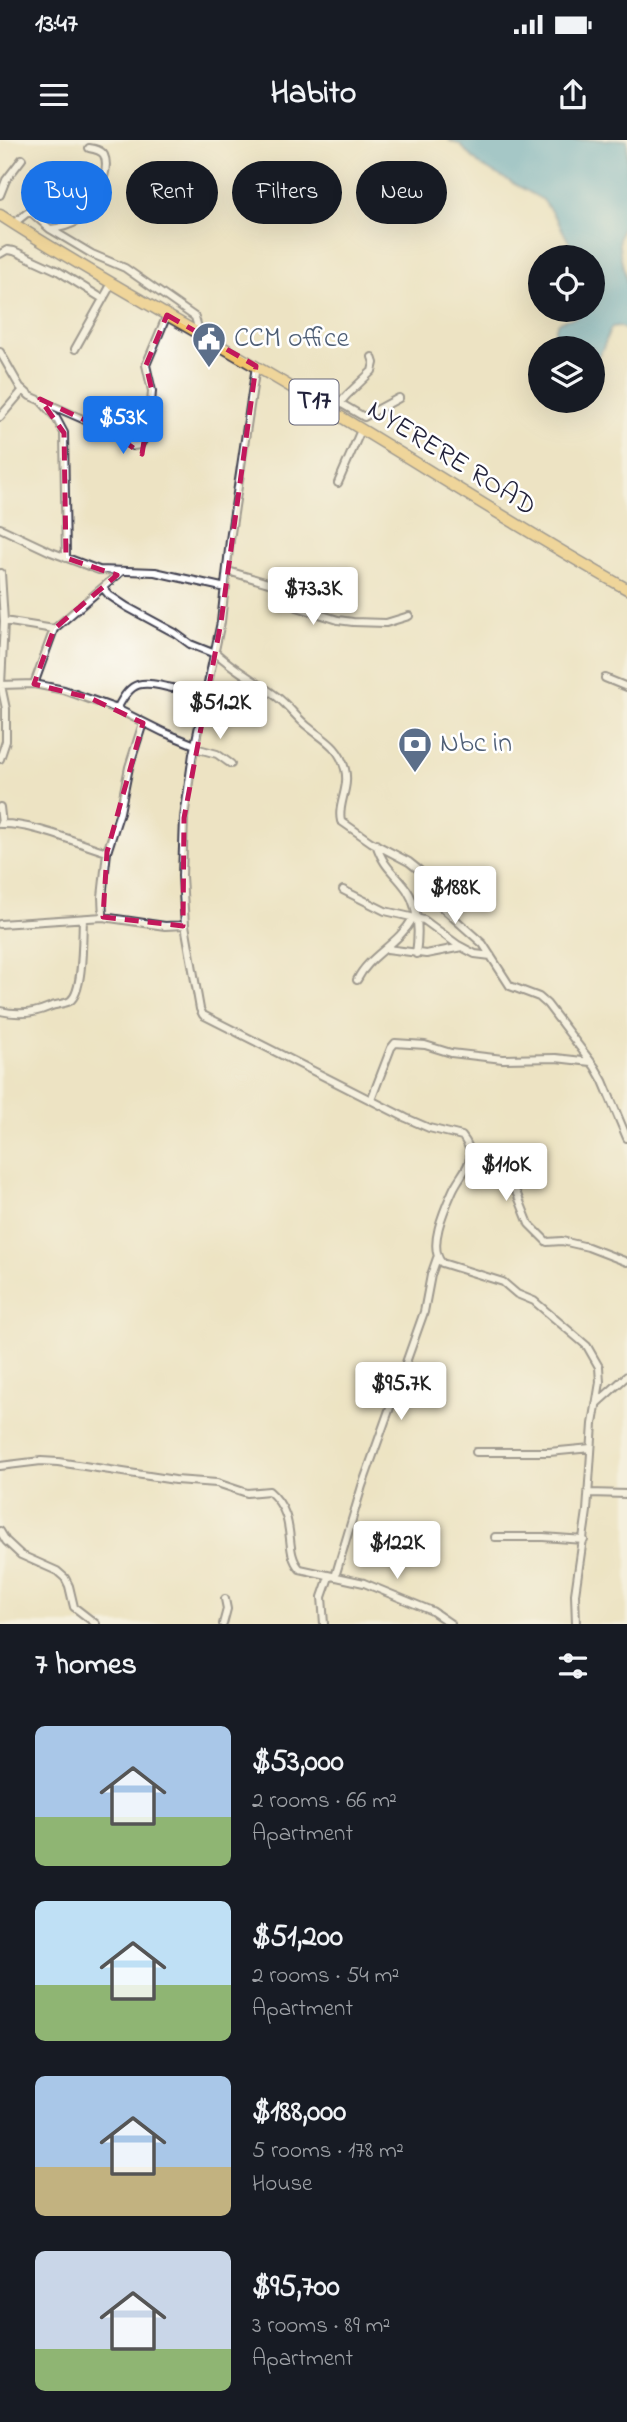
<!DOCTYPE html>
<html lang="en">
<head>
<meta charset="utf-8">
<style>
	body { margin:0; font-family:"Indie Flower",sans-serif; background:#20242c; color:#f1f3f6; height:100vh; display:flex; flex-direction:column; font-size:26px; white-space:nowrap }
	* { box-sizing:border-box; margin:0 }
	p { font-size:23px; color:#9ea1a6 }
	.icon { flex:none; width:38px; height:38px; fill:none; stroke:currentColor; stroke-width:2; stroke-linecap:round; stroke-linejoin:round }
	.map { position:relative; height:1484px; overflow:hidden }
	.drawer { display:flex; flex-direction:column; background:#171b24; flex:1 }
	.drawer>* { flex:none }
	.guide { position:absolute; left:21px; top:21px; width:586px; height:63px; display:flex; gap:14px }
	.tools { position:absolute; left:528px; top:105px; display:grid; gap:14px }
	.tools a { display:grid; place-items:center; width:77px; height:77px; border-radius:50%; background:#171b24; box-shadow:0 7px 28px #0002; font-size:35px }
	.price { position:absolute; translate:-50% -60px; padding:0 16px; border-radius:7px; background:#fff; color:#222; font-size:23px; line-height:46px; filter:drop-shadow(0 2px 4px #0008) }
	.price::after { content:''; position:absolute; left:50%; top:42px; width:21px; height:16px; margin-left:-10px; background:inherit; clip-path:polygon(0 0,100% 0,50% 100%) }
	.price.selected { background:#1a73e8; color:#fff }
	ul { padding:0; list-style:none }
	li { display:flex; align-items:center; gap:21px; height:175px; padding:0 35px }
	li span { display:grid; place-items:center; flex:none; width:196px; height:140px; border-radius:10px; color:#555 }
	li>.icon { margin-inline-start:auto }
	span .icon { width:84px; height:84px; fill:#fffc; stroke-width:1 }
	li b { font-size:30px }
	h2 { display:flex; justify-content:space-between; align-items:center; height:84px; padding:0 35px; font-size:30px }
	.chip { padding:0 24px; border-radius:32px; background:#171b24; box-shadow:0 7px 28px #0002; font-size:24px; line-height:63px }
	.chip.selected { background:#1a73e8; color:#fff }
	.status { display:flex; justify-content:space-between; align-items:center; height:49px; padding:0 35px; background:#171b24; direction:ltr }
	.status svg { height:19px; fill:currentColor }
	header { display:flex; justify-content:space-between; align-items:center; height:91px; padding:0 35px; background:#171b24; font-size:32px; font-weight:700 }
	.map>svg:first-child { display:block }
	.water { fill:#4fa5cb; stroke:#386483; stroke-width:2 }
	.lines { fill:none; stroke-linecap:round; stroke-linejoin:round }
	.street-casing { stroke:#403f4f; stroke-width:10 }
	.primary-casing { stroke:#403f4f; stroke-width:13 }
	.street { stroke:#fff; stroke-width:6 }
	.primary { stroke:#f1c369; stroke-width:10 }
	.marked { fill:none; stroke:#c2185b; stroke-width:5; stroke-dasharray:14 9; stroke-linejoin:round }
	.labels { text-anchor:middle; dominant-baseline:central; stroke-width:5; stroke-linejoin:round; paint-order:stroke }
	.shield { fill:#fff; stroke:#646476; stroke-width:2 }
	.shield-label { font-size:26px; font-weight:bold; fill:#22223b }
	.service-label { font-size:28px; fill:#4e5e75; stroke:#fff; text-anchor:start }
	.street-label { font-size:28px; fill:#22223b; stroke:#fff }
</style>
</head>
<body>
<div class="status"><b>13:47</b><svg viewBox="0 0 49 12"><path d="M0 12V9h3v3zM5 12V6h3v6zM10 12V3h3v9zM15 12V0h3v12zM26 1h20v11H26zM47 4h2v5h-2z"/></svg></div>
<header><svg class="icon" aria-label="menu" viewBox="0 0 24 24"><path d="M4 6h16M4 12h16M4 18h16"/></svg>Habito<svg class="icon" aria-label="share" viewBox="0 0 24 24"><path d="M12 15V3M7 8l5-5 5 5M5 13v7h14v-7"/></svg></header>
<div class="map">
<svg width="627" height="1484" viewBox="0 0 627 1484">
	<rect width="100%" height="100%" fill="#fff"/>
	<filter id="ink" filterUnits="userSpaceOnUse"><feTurbulence type="fractalNoise" baseFrequency=".0143" numOctaves="2"/><feDisplacementMap in="SourceGraphic" scale="14" xChannelSelector="R" yChannelSelector="G"/><feConvolveMatrix kernelMatrix="1 2 1 2 8 2 1 2 1" color-interpolation-filters="sRGB"/></filter>
	<filter id="wash" filterUnits="userSpaceOnUse"><feTurbulence type="fractalNoise" baseFrequency=".00686" numOctaves="4" result="noise"/><feDisplacementMap in="SourceGraphic" scale="28" xChannelSelector="R" yChannelSelector="G"/><feGaussianBlur stdDeviation="1.57" result="paint"/><feColorMatrix in="noise" values="0 0 0 0 0 0 0 0 0 0 0 0 0 0 0 0 0 1.4 0 .05"/><feComposite in="paint" operator="in"/></filter>
	<g filter="url(#wash)">
		<rect width="100%" height="100%" fill="#ede3c3"/>
		<path class="water" d="M448 0H627V80C610 101 625 123 627 146 627 161 627 176 627 191L619 186 612 187C605 198 605 213 593 220V208H561C555 201 551 189 560 182 564 179 572 179 577 177L579 170H593V117H577L557 80 543 60 480 25 460 5Z"/>
	</g>
	<g filter="url(#ink)">
		<g class="lines">
			<g class="street-casing">
				<path id="street" d="M0 55 6 40 22 19
					M13 84 27 73H32L50 89 92 114 125 128 195 177 200 195
					M50 89C59 88 69 86 77 81 91 72 112 32 104 15 101 10 95 9 89 8
					M0 114 7 110 14 111 58 131 103 159
					M75 209 112 143
					M0 212 20 247 30 256 85 280 100 290 112 293 133 306 140 305 146 296 151 264 152 251 146 225 167 175
					M41 261 56 278 64 293 66 418
					M340 263 364 277 399 258
					M332 272 347 255 372 231 374 223 372 217
					M0 277 23 250
					M338 343 361 290
					M0 388 51 412 99 430 155 432 226 448
					M228 431 285 448 297 467 338 480 353 482 386 483 409 476
					M103 448 109 455 127 467 175 493 190 504 215 514
					M4 481 54 489
					M215 512C234 530 256 541 276 556 288 565 296 577 307 586 324 600 339 606 345 629 350 648 337 665 341 681L371 702 409 722 419 730 438 764 483 804 510 846 539 857 547 864 595 927 603 941 627 998
					M605 538 627 547
					M34 544 54 489 122 431
					M0 545 34 544 64 550 117 569 163 592 195 605
					M117 569C132 539 141 541 172 548
					M195 608 217 614 231 624
					M0 619 6 601V569L1 545 4 481 1 433
					M0 667 2 684
					M0 684C33 683 74 702 107 712
					M376 704C385 730 393 730 407 750 419 768 419 793 416 814
					M343 750 385 771 424 780 458 805 475 814 491 816
					M103 777 102 757 107 712 120 672 129 627 143 583
					M0 784 103 777 165 786 185 785 182 736 184 678 193 614 221 482 230 400 256 226
					M185 785 200 869 203 875 406 978 429 988 462 996C481 1020 462 1030 453 1050 445 1068 427 1107 442 1123L503 1142 517 1154 534 1161 587 1206 599 1227 600 1242 593 1284 587 1371 575 1454 576 1484
					M387 809 426 814 462 807
					M357 840C369 815 398 805 413 778
					M0 871C17 875 33 874 49 867 56 864 65 864 70 861 84 852 82 795 83 779
					M371 960 391 908 395 903 425 905 451 913 503 919 556 918 591 922
					M469 1010 479 1013 506 1038 517 1054 529 1084 547 1102 562 1101 588 1107 627 1122
					M597 1263 627 1236
					M476 1312H549L591 1308
					M0 1326 41 1321 58 1322 175 1340 217 1343 247 1353 269 1351C300 1378 282 1410 300 1429L364 1443 432 1471 451 1484
					M589 1353 627 1354
					M0 1391 6 1401 21 1415 57 1431 65 1438 69 1446 74 1467 96 1484
					M495 1397H543L584 1400
					M335 1437 362 1346 424 1172 431 1135 437 1118
					M223 1484 227 1469 225 1459
					M324 1484 322 1457 329 1437"/>
			</g>
			<g class="primary-casing">
				<path id="primary" d="M0 75C83 129 170 176 255 226 380 298 501 378 627 449"/>
			</g>
			<use href="#street" class="street"/>
			<use href="#primary" class="primary"/>
		</g>
	</g>
	<path d="M0 0H627V1484H0ZM167 175 256 226 221 482 184 678 183 786 103 777 107 712 143 583 90 558 34 544 54 489 117 435 66 418 64 293 40 259 112 293 142 314 152 251 146 225Z" fill="#ede3c3" fill-opacity=".55" fill-rule="evenodd"/>
	<path class="marked" d="M167 175 256 226 221 482 184 678 183 786 103 777 107 712 143 583 90 558 34 544 54 489 117 435 66 418 64 293 40 259 112 293 142 314 152 251 146 225Z"/>
	<defs>
		<g id="civic-pin" transform="scale(1.75)"><path d="M0 17L-7.5 6A9.5 9.5 0 1 1 7.5 6Z" fill="#5c6f8a" stroke="#fff"/><path d="M-.6-6.5H3V-4.5H.6V-3L4-1V1h2V6H-6V1h2V-1L-.6-3ZM-1.2 2.5V6h2.4V2.5Z" fill="#fff"/></g>
		<g id="bank-pin" transform="scale(1.75)"><path d="M0 17L-7.5 6A9.5 9.5 0 1 1 7.5 6Z" fill="#5c6f8a" stroke="#fff"/><path d="M-6-4H6V4H-6ZM0-2.3a2.3 2.3 0 1 0 0 4.6a2.3 2.3 0 1 0 0-4.6Z" fill="#fff"/></g>
	</defs>
	<g fill-rule="evenodd">
		<use href="#civic-pin" x="209" y="199"/>
		<use href="#bank-pin" x="415" y="604"/>
	</g>
	<g class="labels">
		<rect class="shield" x="289.5" y="239.5" width="49" height="45" rx="5"/>
		<g class="shield-label">
			<text x="314" y="262">T17</text>
		</g>
		<g class="service-label">
			<text x="234" y="199">CCM office</text>
			<text x="440" y="604">Nbc in</text>
		</g>
		<g class="street-label">
			<text transform="translate(451 319) rotate(32)">NYERERE ROAD</text>
		</g>
	</g>
</svg>
<div class="tools">
<a><svg class="icon" aria-label="locate" viewBox="0 0 24 24"><circle cx="12" cy="12" r="6"/><path d="M12 2v4M12 18v4M2 12h4M18 12h4"/></svg></a>
<a><svg class="icon" aria-label="layers" viewBox="0 0 24 24"><path d="M12 4l9 5-9 5-9-5zM3 14l9 5 9-5"/></svg></a>
</div>
<b class="price selected" style="left:123px;top:316px">$53K</b>
<b class="price" style="left:313px;top:487px">$73.3K</b>
<b class="price" style="left:220px;top:601px">$51.2K</b>
<b class="price" style="left:455px;top:786px">$188K</b>
<b class="price" style="left:506px;top:1063px">$110K</b>
<b class="price" style="left:401px;top:1282px">$95.7K</b>
<b class="price" style="left:397px;top:1441px">$122K</b>
<div class="guide">
<a class="chip selected">Buy</a>
<a class="chip">Rent</a>
<a class="chip">Filters</a>
<a class="chip">New</a>
</div>
</div>
<section class="drawer">
<h2>7 homes<svg class="icon" aria-label="filters" viewBox="0 0 24 24"><path d="M4 7h16M4 17h16"/><circle cx="9" cy="7" r="2"/><circle cx="15" cy="17" r="2"/></svg></h2>
<ul>
<li><span style="background:linear-gradient(#a9c7e8 65%,#8fb573 0)"><svg class="icon" aria-label="home" viewBox="0 0 24 24"><path d="M3 11l9-7 9 7M6 9v11h12V9"/></svg></span><div><b>$53,000</b><p>2 rooms · 66 m²</p><p>Apartment</p></div></li>
<li><span style="background:linear-gradient(#bfe0f5 60%,#8fb573 0)"><svg class="icon" aria-label="home" viewBox="0 0 24 24"><path d="M3 11l9-7 9 7M6 9v11h12V9"/></svg></span><div><b>$51,200</b><p>2 rooms · 54 m²</p><p>Apartment</p></div></li>
<li><span style="background:linear-gradient(#a9c7e8 65%,#c2b280 0)"><svg class="icon" aria-label="home" viewBox="0 0 24 24"><path d="M3 11l9-7 9 7M6 9v11h12V9"/></svg></span><div><b>$188,000</b><p>5 rooms · 178 m²</p><p>House</p></div></li>
<li><span style="background:linear-gradient(#c9d6e8 70%,#8fb573 0)"><svg class="icon" aria-label="home" viewBox="0 0 24 24"><path d="M3 11l9-7 9 7M6 9v11h12V9"/></svg></span><div><b>$95,700</b><p>3 rooms · 89 m²</p><p>Apartment</p></div></li>
</ul>
</section>
</body>
</html>
